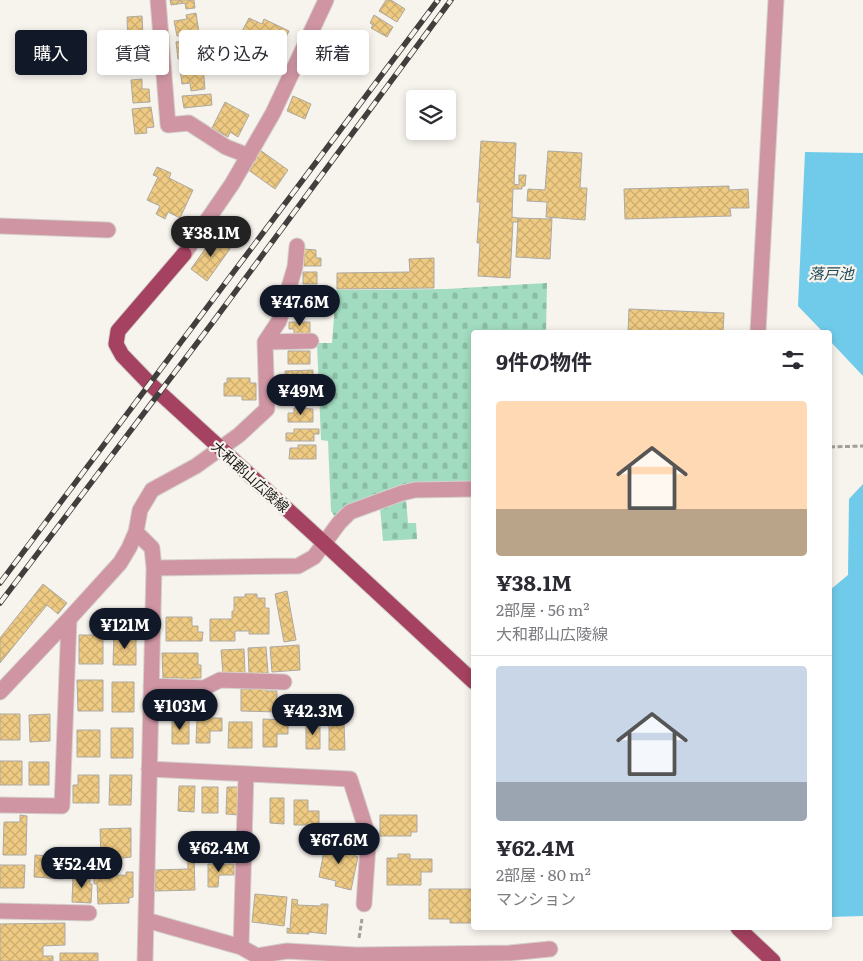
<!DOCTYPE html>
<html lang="ja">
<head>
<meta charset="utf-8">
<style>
	body { margin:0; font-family:Literata,"Noto Sans JP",serif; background:#f7f7f7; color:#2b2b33; height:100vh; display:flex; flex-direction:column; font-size:19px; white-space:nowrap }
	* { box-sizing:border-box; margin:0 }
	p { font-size:16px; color:#7c7c81 }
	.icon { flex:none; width:28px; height:28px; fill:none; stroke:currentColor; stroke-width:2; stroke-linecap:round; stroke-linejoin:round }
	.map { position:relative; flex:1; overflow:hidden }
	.side { position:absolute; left:471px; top:330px; width:361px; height:600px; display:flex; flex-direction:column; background:#fff; border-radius:5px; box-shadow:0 2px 8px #0003 }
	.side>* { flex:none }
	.top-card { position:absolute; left:15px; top:30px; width:381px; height:45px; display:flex; gap:10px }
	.buttons { position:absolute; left:406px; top:90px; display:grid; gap:10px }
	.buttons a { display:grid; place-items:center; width:50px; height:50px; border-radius:5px; background:#fff; box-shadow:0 2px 8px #0003; font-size:25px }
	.price { position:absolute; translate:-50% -42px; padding:0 11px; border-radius:18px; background:#111827; color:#fff; font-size:16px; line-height:32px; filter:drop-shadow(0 1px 2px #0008) }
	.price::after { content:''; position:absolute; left:50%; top:30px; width:15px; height:11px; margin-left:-8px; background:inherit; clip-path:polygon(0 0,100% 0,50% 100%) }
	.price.current { background:#222; color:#fff }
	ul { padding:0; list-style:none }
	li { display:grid; align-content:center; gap:10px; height:265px; padding:0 25px }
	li+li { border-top:1px solid #e1e1e2 }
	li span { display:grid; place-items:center; height:155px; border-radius:5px; color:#555 }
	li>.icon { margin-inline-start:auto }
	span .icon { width:90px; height:90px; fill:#fffc; stroke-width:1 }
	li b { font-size:21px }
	h2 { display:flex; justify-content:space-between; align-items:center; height:60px; padding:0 25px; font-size:21px }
	.pill { padding:0 18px; border-radius:5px; background:#fff; box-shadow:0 2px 8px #0003; font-size:18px; line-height:45px }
	.pill.current { background:#111827; color:#fff }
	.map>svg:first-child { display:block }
	.cemetery { fill:url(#cemetery-stones) }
	.water { fill:#70cbea }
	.building { fill:url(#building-cross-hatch); stroke:#ada9a3 }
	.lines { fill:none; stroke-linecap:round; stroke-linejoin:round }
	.minor-casing { stroke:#d4d0cb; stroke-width:17 }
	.major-casing { stroke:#d4d0cb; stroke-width:17 }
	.path { stroke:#a2a09b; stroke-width:3; stroke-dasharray:5 2.5; stroke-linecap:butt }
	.minor { stroke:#cf95a3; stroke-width:15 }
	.major { stroke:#a54261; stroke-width:15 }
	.rail-casing { stroke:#413f3d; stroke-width:5.5 }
	.rail { stroke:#f7f3ed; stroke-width:4; stroke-dasharray:11; stroke-linecap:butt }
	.labels { text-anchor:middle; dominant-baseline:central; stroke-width:4.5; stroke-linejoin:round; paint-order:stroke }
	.street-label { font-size:14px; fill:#1a1917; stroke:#f7f3ed }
	.water-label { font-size:15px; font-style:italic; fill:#224b59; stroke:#f7f3ed }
</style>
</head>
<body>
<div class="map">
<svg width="863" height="961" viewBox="0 0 863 961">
	<defs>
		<pattern id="cemetery-stones" width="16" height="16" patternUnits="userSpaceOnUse" patternTransform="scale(1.25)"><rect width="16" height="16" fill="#a2dcc0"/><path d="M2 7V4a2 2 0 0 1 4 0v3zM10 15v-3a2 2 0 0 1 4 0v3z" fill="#8bbca4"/></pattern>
		<pattern id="building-cross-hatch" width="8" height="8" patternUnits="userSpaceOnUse" patternTransform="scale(1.25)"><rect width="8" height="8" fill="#eeca83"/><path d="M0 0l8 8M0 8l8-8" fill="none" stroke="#ccad70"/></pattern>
	</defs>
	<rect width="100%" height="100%" fill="#f7f3ed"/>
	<path class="cemetery" d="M547 283 546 332H474V486L412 484 337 520 331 511 328 441 321 440 317 343H332L336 290 446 289Z
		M406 499 408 523H416L417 539 383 541 380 507Z"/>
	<path class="water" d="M805 152 863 153V376L830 341V332H823L798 306Z
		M863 484V916L830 917V590L848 575 849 499Z"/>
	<path class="building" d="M170 0H194L195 8 186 9 185 3 171 5Z
		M386 0H391L405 9 397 22 379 11Z
		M196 13 199 33 177 36 174 21 187 19 186 15Z
		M374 15 393 27 387 37 371 28 373 25 370 23Z
		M142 16 143 36 134 37 135 44 128 45 127 17Z
		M249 18 262 24 264 19 289 31 275 60 257 52 260 47 239 37Z
		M199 39 202 62 190 64V57L178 59 176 42Z
		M138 48V54H145L146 73 130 74 128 49Z
		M203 66 205 89 191 91 190 83 182 84 180 69Z
		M142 79V89H149L150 102 133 103 131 80Z
		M211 94 212 105 184 108 182 96Z
		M293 96 311 104 305 119 287 111Z
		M225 102 249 115 238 137 230 132 228 137 212 128Z
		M151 107 154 127 146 128 147 133 135 134 132 109Z
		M481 141 516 143 514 184 519 185V175H526L525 186H522V189H513L512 217 518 218V222H513L510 278 478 276 480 243H477L480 202H477Z
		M260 150 288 170 275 189 247 169Z
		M548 151 582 153 580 188H587L585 220 546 217 547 202 527 201 528 189 545 190Z
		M157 167 171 173 169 178 193 190 180 218 168 212 165 219 156 214 160 206 147 200 158 177 153 175Z
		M729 186V190L748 189 749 208H730L731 216 625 219 624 189Z
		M518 218 550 219V218H552L550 259 516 257Z
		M215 235 232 246 207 281 191 269Z
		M304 249 316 250V258H321V266H304Z
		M434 258V288L337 289V273L410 272 409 259Z
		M303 272H317V284H303Z
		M298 290 315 291V301L298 300Z
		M294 305H313V316H294Z
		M629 309 724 313 723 332H628Z
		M289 322H310V334L294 333V329H289Z
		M288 351H310V364H288Z
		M313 370V381H308V385L286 386 285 371Z
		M227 378H250V383H256V400H242V396H224V383H227Z
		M285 391H312V403H285Z
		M294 408 313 409V422H288V413H294Z
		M294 429H319V434H314V441H286V433H294Z
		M298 445H316V459H289L290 448H298Z
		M43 584 67 603 58 614 47 605 0 663V638Z
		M287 591 296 640 284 642 275 594Z
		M245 594H257V598H265V608H269V634H249V631H235V641H210V619H232V611H234V597H245Z
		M166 617H192V626H198V632H203L202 641H166Z
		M114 634H136V665H113Z
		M79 635H103V664H79Z
		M299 645 300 670 272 672 270 647Z
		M266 647 268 673 249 674 248 648Z
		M244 649 245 673 223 674 221 650Z
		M162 653H198V665H201V678H192V683H182V678H163Z
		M77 680H103V711H78Z
		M112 682H134V712H112Z
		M257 685H266V691H277V712L241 711V689H257Z
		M0 714H20V740H0Z
		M50 714V741L30 742 29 715Z
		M172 717H189V744H172Z
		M197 718H222V731H210V743H196Z
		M263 719 288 720V734H277V747H263Z
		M229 722H252V748H228Z
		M329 723H344L345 750H329Z
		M306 724H320V749H306Z
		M111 728H133V758H111Z
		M77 730H100V757H77Z
		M0 761H22V785H0Z
		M29 762H49V785H29Z
		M78 775H99V803H73V785H78Z
		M110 775H132L131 805H109Z
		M179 786H195L194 812 178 811Z
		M202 787H218V813H202Z
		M227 787H239L238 815 226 814Z
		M270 798H284V824L270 823Z
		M294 800H308V811H319V825H294Z
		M20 815 27 816 26 855H3L4 822H20Z
		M380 815H417V832H411V836H380Z
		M131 828V857L122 858V861L112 862 111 857H101L100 829Z
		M210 834H236V854L210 853Z
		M326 841 356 848 355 856 358 857 351 890 335 886 336 881 319 877Z
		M73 854H90V868L73 869Z
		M398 854H410V859H432V872H421V885H387V858H398Z
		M35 855 65 857 63 879 34 877Z
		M188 858H194L195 890 155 891V870L188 869Z
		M208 864H234V875H219L218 887H208Z
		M0 865H25L24 888H0Z
		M126 872H133V897L129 898V903L98 904 97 884H94V876L126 875Z
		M73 875H90V884H92L91 903 72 902Z
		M429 889H473V923H450V919H429Z
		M255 894 287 897 284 926 252 922Z
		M292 899 298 900 297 905 321 906V904H328L326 934 309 932V934L287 933V928L290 929Z
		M65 923V945L43 946V956H53V961H0V924Z
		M60 953H98V961H60Z"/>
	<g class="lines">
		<g class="minor-casing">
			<path id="minor" d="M158 0 168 125 189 123 226 147 249 156
				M0 226 108 230
				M184 254 232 184 273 113 326 0
				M758 332 776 0
				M265 342 311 341
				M136 532 152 548 154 568 145 961
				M154 568 298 566 314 557 339 523 350 512 402 493 415 490 474 489
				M151 686 204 688 220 680 284 682
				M0 692 69 619 120 563 129 548 136 532 140 510 152 490 196 466 221 448 239 435 267 409 265 342 279 321 295 267 297 246
				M149 769 350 779 366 829 368 846 364 904
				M0 805 62 806 69 619
				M0 911 89 913
				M146 920 241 947 257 956 287 951 356 955 510 953 550 949
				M241 947 246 774"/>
		</g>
		<g class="major-casing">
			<path id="major" d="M184 254 118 331 116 344 122 355 149 383 324 543 474 682
				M738 928 773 961"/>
		</g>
		<path class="path" d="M830 447 863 446
			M359 938 362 919"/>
		<use href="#minor" class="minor"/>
		<use href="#major" class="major"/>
		<g class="rail-casing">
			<path id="rail" d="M0 583 438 0
				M0 603 213 322 451 0"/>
		</g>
		<use href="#rail" class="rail"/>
	</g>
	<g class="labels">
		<g class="street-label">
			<text transform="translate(251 476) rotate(42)">大和郡山広陵線</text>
		</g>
		<g class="water-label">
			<text x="831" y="272">落戸池</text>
		</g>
	</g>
</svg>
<div class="buttons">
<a><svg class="icon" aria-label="layers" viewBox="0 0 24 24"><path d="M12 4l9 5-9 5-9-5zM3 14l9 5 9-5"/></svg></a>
</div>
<b class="price current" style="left:211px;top:258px">¥38.1M</b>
<b class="price" style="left:300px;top:327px">¥47.6M</b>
<b class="price" style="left:301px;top:416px">¥49M</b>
<b class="price" style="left:125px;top:650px">¥121M</b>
<b class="price" style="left:180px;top:731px">¥103M</b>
<b class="price" style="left:313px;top:736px">¥42.3M</b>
<b class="price" style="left:339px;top:865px">¥67.6M</b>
<b class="price" style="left:219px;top:873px">¥62.4M</b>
<b class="price" style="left:82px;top:889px">¥52.4M</b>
<div class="top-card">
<a class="pill current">購入</a>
<a class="pill">賃貸</a>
<a class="pill">絞り込み</a>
<a class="pill">新着</a>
</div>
<section class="side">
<h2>9件の物件<svg class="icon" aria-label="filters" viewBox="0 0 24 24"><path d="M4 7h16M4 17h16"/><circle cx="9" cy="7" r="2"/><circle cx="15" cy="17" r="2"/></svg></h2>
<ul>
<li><span style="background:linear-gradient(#ffd9b3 70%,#b9a48a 0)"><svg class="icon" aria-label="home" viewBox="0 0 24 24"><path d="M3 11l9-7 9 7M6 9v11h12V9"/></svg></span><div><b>¥38.1M</b><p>2部屋 · 56 m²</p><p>大和郡山広陵線</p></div></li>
<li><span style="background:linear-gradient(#c9d6e8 75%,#9aa5b1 0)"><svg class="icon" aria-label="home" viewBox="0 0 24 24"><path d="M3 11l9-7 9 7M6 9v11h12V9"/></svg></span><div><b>¥62.4M</b><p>2部屋 · 80 m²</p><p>マンション</p></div></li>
</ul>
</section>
</div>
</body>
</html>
